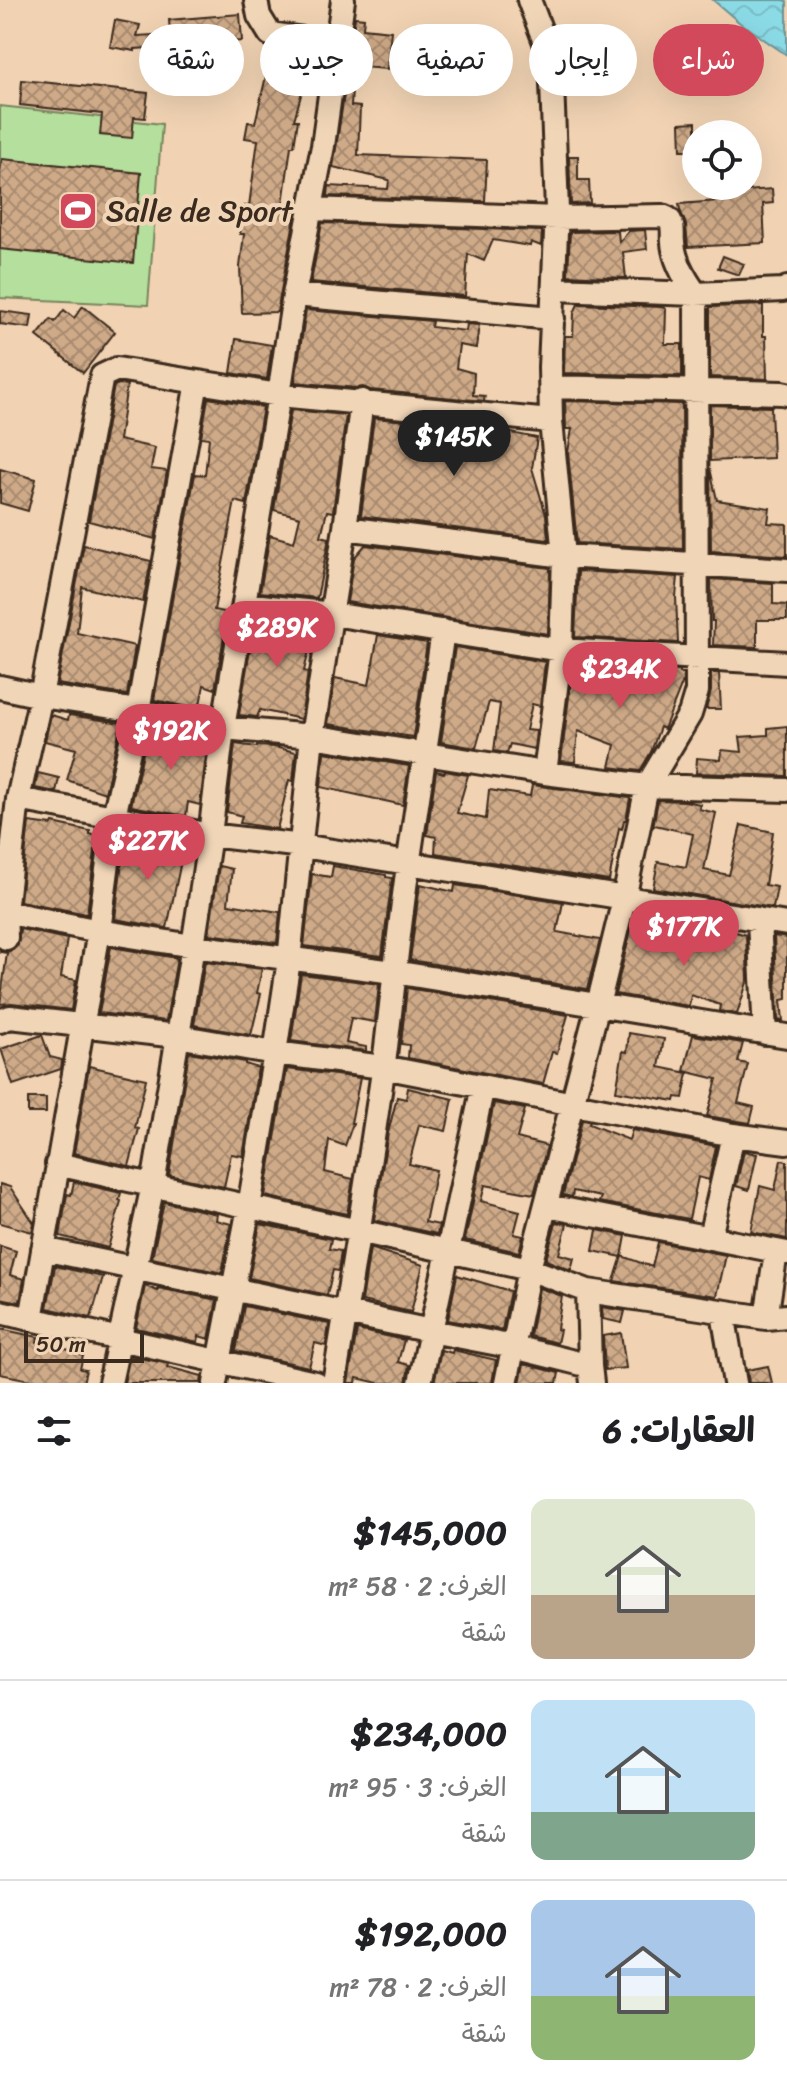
<!DOCTYPE html>
<html lang="ar">
<head>
<meta charset="utf-8">
<style>
	body { margin:0; font-family:Sriracha,"Playpen Sans Arabic",sans-serif; background:#f2f2f2; color:#202124; direction:rtl; height:100vh; display:flex; flex-direction:column; font-size:30px; white-space:nowrap }
	* { box-sizing:border-box; margin:0 }
	p { font-size:26px; color:#757577 }
	.icon { flex:none; width:44px; height:44px; fill:none; stroke:currentColor; stroke-width:2; stroke-linecap:round; stroke-linejoin:round }
	.map { position:relative; height:1383px; overflow:hidden; direction:ltr }
	.details { display:flex; flex-direction:column; background:#fff; flex:1 }
	.details>* { flex:none }
	.banner { position:absolute; left:24px; top:24px; width:740px; height:72px; direction:rtl; display:flex; gap:16px }
	.tools { position:absolute; left:682px; top:120px; display:grid; gap:16px }
	.tools a { display:grid; place-items:center; width:80px; height:80px; border-radius:50%; background:#fff; box-shadow:0 8px 32px #0002; font-size:40px }
	.scale { position:absolute; left:24px; bottom:20px; width:120px; box-sizing:border-box; padding-left:8px; border:4px solid #3b2a1e; border-top:0; font-size:22px; line-height:28px; white-space:nowrap; color:#3b2a1e; -webkit-text-stroke:6px #f0d5b7; paint-order:stroke }
	.price { position:absolute; translate:-50% -68px; padding:0 18px; border-radius:28px; background:#d1495b; color:#fff; font-size:26px; line-height:52px; filter:drop-shadow(0 2px 4px #0008) }
	.price::after { content:''; position:absolute; left:50%; top:48px; width:24px; height:18px; margin-left:-12px; background:inherit; clip-path:polygon(0 0,100% 0,50% 100%) }
	.price.selected { background:#222; color:#fff }
	ul { padding:0; list-style:none }
	li { display:flex; align-items:center; gap:24px; height:200px; padding:0 32px }
	li+li { border-top:2px solid #e0e0e0 }
	li span { display:grid; place-items:center; flex:none; width:224px; height:160px; border-radius:16px; color:#555 }
	li>.icon { margin-inline-start:auto }
	span .icon { width:96px; height:96px; fill:#fffc; stroke-width:1 }
	li b { font-size:34px }
	h2 { display:flex; justify-content:space-between; align-items:center; height:96px; padding:0 32px; font-size:34px }
	.tag { padding:0 28px; border-radius:36px; background:#fff; box-shadow:0 8px 32px #0002; font-size:28px; line-height:72px }
	.tag.selected { background:#d1495b; color:#fff }
	.map>svg:first-child { display:block }
	.pitch { fill:#b5df9c; stroke:#78845d; stroke-width:2 }
	.water { fill:url(#water-waves); stroke:#6b9496; stroke-width:2 }
	.building { fill:url(#building-cross-hatch); stroke:#3b2a1e; stroke-width:2 }
	.lines { fill:none; stroke-linecap:round; stroke-linejoin:round }
	.minor-casing { stroke:#3b2a1e; stroke-width:28 }
	.minor { stroke:#f0d5b7; stroke-width:22 }
	.labels { text-anchor:middle; dominant-baseline:central; stroke-width:8; stroke-linejoin:round; paint-order:stroke }
	.poi-label { font-size:30px; fill:#3b2a1e; stroke:#f0d5b7; text-anchor:start }
</style>
</head>
<body>
<div class="map">
<svg width="787" height="1383" viewBox="0 0 787 1383">
	<defs>
		<pattern id="water-waves" width="16" height="10" patternUnits="userSpaceOnUse" patternTransform="scale(2)"><rect width="16" height="10" fill="#8bdbe6"/><path d="M0 5q4-4 8 0t8 0" fill="none" stroke="#79bcc5"/></pattern>
		<pattern id="building-cross-hatch" width="8" height="8" patternUnits="userSpaceOnUse" patternTransform="scale(2)"><rect width="8" height="8" fill="#cfaa88"/><path d="M0 0l8 8M0 8l8-8" fill="none" stroke="#a98b6f"/></pattern>
	</defs>
	<rect width="100%" height="100%" fill="#f1d3b3"/>
	<filter id="ink" filterUnits="userSpaceOnUse"><feTurbulence type="fractalNoise" baseFrequency=".0125" numOctaves="2"/><feDisplacementMap in="SourceGraphic" scale="16" xChannelSelector="R" yChannelSelector="G"/><feConvolveMatrix kernelMatrix="1 2 1 2 8 2 1 2 1" color-interpolation-filters="sRGB"/></filter>
	<g filter="url(#ink)">
		<path class="pitch" d="M0 106 162 124 148 305 0 298Z"/>
		<path class="water" d="M713 0H784L787 2V55L740 23Z"/>
		<path class="building" d="M240 14 242 41 135 49V51L110 47 115 20 140 25 137 36 170 34 169 20Z
			M355 17 364 18 363 28 391 31 387 69 348 66Z
			M557 34H574L575 54H564Z
			M281 50 307 54 321 58V60L316 77 307 74 294 120H298L294 146H291L282 211H296L277 312 242 313 240 267 244 234H240L244 206H249L258 140 245 138 248 122 255 123 267 72 274 74Z
			M22 80 148 93 145 118 134 117 132 138 100 135 102 114 20 105Z
			M345 89 352 90 351 106 360 107 358 155 487 160 485 201 328 196 329 186 388 189 389 180 333 167Z
			M696 122V150H681L680 123Z
			M569 156H578V180H589L590 203 571 204Z
			M2 159 141 173 133 263 0 249V173Z
			M772 189 773 203 763 204 765 243 688 247 686 225 680 210 679 204 718 201 717 193Z
			M322 223 542 231 541 246 531 242 530 246 493 240 484 261 468 254 465 296 311 282Z
			M645 230 647 249 623 252 626 278 568 275 570 232 618 231 619 242 629 231Z
			M723 256 744 264 739 275 718 268Z
			M578 304 662 307 666 309 665 344H682V376L564 373 565 336H573L574 313Z
			M763 305V336H766L767 379 710 377V307Z
			M83 306 115 332 83 373 37 336 51 319 55 322 64 310 74 318Z
			M306 310 432 321 431 327 466 331 467 324 479 325 476 348 459 345 456 368 474 373 473 395 485 396 484 401 370 390 363 387 356 388 295 382Z
			M0 311 32 315 30 328 0 324Z
			M236 339 272 345 267 379 231 373Z
			M119 384 127 385 119 440 155 448 151 469 167 471 155 539 89 521 114 386Z
			M208 398 263 407 246 504 235 501 214 610 228 613 215 689 204 685 199 709 154 700 195 474 205 475 209 438 201 437Z
			M565 401 682 404 683 549 577 543 568 452 572 429H566Z
			M710 405 771 407 773 458 710 461Z
			M291 410 346 415 333 512 327 511 321 536 329 538 317 598 260 592 270 535 294 542 300 517 274 510Z
			M374 418 492 429 537 438 532 468 546 515 548 540 361 516Z
			M710 468 717 500 770 508 768 523 787 524V556L711 551Z
			M0 469 36 479 28 511 0 503Z
			M84 545 151 561 143 602 82 587 77 633 135 646 127 695 57 684Z
			M365 545 550 568 548 634 347 602 354 558Z
			M578 571 678 577 676 597 678 643 575 637Z
			M711 579 773 583V604L787 605V620H757V647L713 645 714 621H712Z
			M255 619 315 626 304 671 308 672 301 719 260 710 257 717 239 715Z
			M378 635 427 643 413 737 328 724 335 678 369 685Z
			M455 647 545 662 540 706 532 704 526 730 536 731 534 749 510 744 507 753 494 751 500 704 489 702 476 748 441 742Z
			M573 665 679 671V673H683V681L664 729 660 727 651 752 640 771 610 767 615 745 578 731 575 762 561 761Z
			M711 673H719L721 709H706L711 691Z
			M51 715 68 720 69 715 121 723 105 793 67 780 76 749 45 741Z
			M787 726V776L696 773 697 758 721 760 722 750 742 752 740 737 768 735V728Z
			M149 727 208 739 200 805 188 802 186 816 131 806Z
			M235 744 257 747V746L274 747 296 752 293 781 289 780 277 829 240 823 242 816 227 812Z
			M324 752 409 766 403 805 321 787Z
			M436 771 444 773 445 771 468 775 457 813 486 819 489 790 530 796 532 785 630 798 626 820H624L622 829 619 828 609 881 435 853 436 837 427 835Z
			M38 773 59 778 56 792 35 788Z
			M658 800 685 801 700 804 699 809 716 813 704 870 729 875 741 825 773 832 765 885 777 887 773 908 653 888 658 862 686 867 693 834 655 825 653 827Z
			M29 822 52 825 53 823 90 831V834L97 836 87 914 20 901Z
			M125 837 184 847 167 928 115 919Z
			M219 866 232 869 228 904 280 912 277 943 209 934Z
			M333 866 386 875V877L392 878 382 956 304 946 312 874 331 877Z
			M420 884 454 892 455 885 563 902 557 932 600 940 587 989 410 960Z
			M635 914 651 916 649 931 713 945 719 927 746 935 748 979 737 1014 719 1011 720 1005 691 995 689 1006 615 994Z
			M20 929 67 939 61 977 76 980 71 1010 12 1003 0 1004 7 953 0 952V951L7 952 13 950 18 945Z
			M774 936 787 938V999L781 1000 783 1021H781L778 1020Z
			M111 947 177 958 166 1021 99 1013Z
			M205 962 262 969 257 993 261 994 251 1035 194 1025Z
			M301 974 379 984 375 1022 351 1018 346 1043 366 1047V1051L291 1041Z
			M407 988 568 1015 557 1053 552 1052 543 1084 408 1058 409 1045 401 1044Z
			M629 1033 664 1039 659 1067 688 1073 683 1098 676 1097 675 1101 616 1091 623 1051 627 1052Z
			M42 1035 50 1057 62 1060 61 1069 13 1085 1 1049Z
			M693 1035 743 1043 738 1062 748 1064 738 1103 754 1107 750 1123 707 1116 717 1079 684 1071Z
			M189 1052 245 1062V1064L258 1068 243 1156 231 1154 224 1187 169 1175Z
			M89 1066 146 1079 135 1128 139 1129 129 1166 74 1153Z
			M287 1069 360 1078 351 1123H353L345 1146 329 1140 325 1172 353 1179 347 1214 265 1196Z
			M408 1088 453 1099 446 1131 419 1125 409 1164 436 1170 425 1222 439 1225 437 1234 374 1220 388 1133 397 1097 406 1099Z
			M28 1098H46V1113H28Z
			M494 1103 525 1109 517 1138 547 1146 534 1194 485 1185 481 1201 520 1211 514 1234 523 1236 519 1252 465 1240Z
			M582 1120 590 1121 589 1124 629 1140 632 1130 716 1146 709 1180 698 1177 689 1219 599 1202 601 1197 573 1191 572 1197 563 1195Z
			M744 1151 757 1154 749 1190 736 1186Z
			M781 1160 787 1161V1239L751 1232 760 1186 775 1190Z
			M74 1182 121 1193 119 1200 121 1201 108 1248 60 1236 67 1194 71 1195Z
			M0 1184 10 1187 34 1223 32 1232 0 1223Z
			M164 1202 217 1214 216 1220 231 1224 222 1273 152 1258Z
			M556 1222 567 1224 559 1254 574 1258 571 1270 546 1260Z
			M260 1224 331 1239 329 1249 341 1251 338 1271 333 1270 327 1295 249 1278Z
			M597 1230 626 1236 622 1257 593 1251Z
			M658 1242 726 1255 717 1296 614 1281 622 1256 652 1267Z
			M0 1246 16 1251 10 1275 24 1279 20 1302 0 1298Z
			M370 1248 423 1265 411 1312 362 1301Z
			M55 1266 103 1277 91 1318 47 1308Z
			M457 1275 510 1291 502 1330 448 1320Z
			M145 1286 158 1291V1288L217 1300 209 1339 199 1336 198 1342 136 1328Z
			M539 1288 562 1296 557 1329 560 1330 557 1343 530 1336Z
			M244 1306 329 1324 326 1346 315 1343 309 1367 236 1351Z
			M602 1307 625 1311 622 1323 603 1319Z
			M0 1329 38 1337 37 1342 81 1353 80 1355 83 1356 80 1369 86 1370 83 1383H45L0 1374Z
			M357 1330 404 1340 398 1362 409 1365 406 1383H378L357 1378 356 1383H348Z
			M621 1333 626 1368 605 1370 603 1336Z
			M441 1350 452 1353 453 1350 496 1360 492 1383H434Z
			M130 1356 169 1364 168 1367 202 1376 201 1383H124Z
			M524 1364 559 1373 557 1383H520Z
			M768 1366 772 1383H749L747 1370Z"/>
		<g class="lines">
			<g class="minor-casing">
				<path id="minor" d="M256 0 259 16 270 34 338 44
					M529 0 551 58 557 210 550 367 551 421 564 556 561 650 545 773
					M311 209 557 218 662 216C667 218 669 217 671 223 674 229 672 236 673 242 674 261 685 279 696 294L697 691 690 714 647 786 624 899 598 1005 529 1269 506 1383
					M554 289 696 294 783 290 787 288
					M294 295 553 318
					M551 387 782 393 787 394
					M345 528 564 556 787 570
					M244 604 332 614 561 650 787 663
					M0 687 41 696 138 711 223 728 312 736 545 773 647 786 787 790
					M18 799 210 835 302 846 787 924
					M5 912 99 931 193 946 394 972 787 1036
					M759 921 765 1033
					M6 938 5 912 18 799 41 696 102 376 117 369 279 395 551 421
					M0 1021 10 1017 177 1036 275 1053 383 1067 733 1135 787 1142
					M57 1164 529 1269 588 1291 766 1318 787 1316
					M547 1206 787 1253
					M710 1237 733 1135
					M43 1249 431 1331 514 1347 590 1366
					M588 1291 590 1366 592 1383
					M0 1312 315 1383
					M723 1313 735 1383
					M766 1318 776 1252
					M31 1319 99 931 114 816 138 711 197 382
					M110 1383 153 1185 193 946 210 835 223 728 279 395 294 295 323 146 343 0
					M215 1383 249 1207 275 1053 289 960 312 736 345 528 362 401
					M334 1383C351 1279 368 1175 383 1071 392 1003 398 934 408 866 419 788 432 710 443 631
					M420 1383 483 1086"/>
			</g>
			<use href="#minor" class="minor"/>
		</g>
	</g>
	<defs>
		<g id="stadium-square" transform="scale(2)"><rect x="-9" y="-9" width="18" height="18" rx="4" fill="#d1495b" stroke="#f0d5b7"/><path d="M0-5a6.5 5 0 1 0 0 10a6.5 5 0 1 0 0-10ZM-3.5-1.8h7v3.6h-7Z" fill="#fff"/></g>
	</defs>
	<g fill-rule="evenodd">
		<use href="#stadium-square" x="78" y="211"/>
	</g>
	<g class="labels">
		<g class="poi-label">
			<text x="106" y="211">Salle de Sport</text>
		</g>
	</g>
</svg>
<div class="tools">
<a><svg class="icon" aria-label="locate" viewBox="0 0 24 24"><circle cx="12" cy="12" r="6"/><path d="M12 2v4M12 18v4M2 12h4M18 12h4"/></svg></a>
</div>
<div class="scale">50 m</div>
<b class="price selected" style="left:454px;top:478px">$145K</b>
<b class="price" style="left:277px;top:669px">$289K</b>
<b class="price" style="left:620px;top:710px">$234K</b>
<b class="price" style="left:171px;top:772px">$192K</b>
<b class="price" style="left:148px;top:882px">$227K</b>
<b class="price" style="left:684px;top:968px">$177K</b>
<div class="banner">
<a class="tag selected">شراء</a>
<a class="tag">إيجار</a>
<a class="tag">تصفية</a>
<a class="tag">جديد</a>
<a class="tag">شقة</a>
</div>
</div>
<section class="details">
<h2>العقارات: 6<svg class="icon" aria-label="filters" viewBox="0 0 24 24"><path d="M4 7h16M4 17h16"/><circle cx="9" cy="7" r="2"/><circle cx="15" cy="17" r="2"/></svg></h2>
<ul>
<li><span style="background:linear-gradient(#dfe7d0 60%,#b9a48a 0)"><svg class="icon" aria-label="home" viewBox="0 0 24 24"><path d="M3 11l9-7 9 7M6 9v11h12V9"/></svg></span><div><b>$145,000</b><p>الغرف: 2 · 58 m²</p><p>شقة</p></div></li>
<li><span style="background:linear-gradient(#bfe0f5 70%,#7fa58c 0)"><svg class="icon" aria-label="home" viewBox="0 0 24 24"><path d="M3 11l9-7 9 7M6 9v11h12V9"/></svg></span><div><b>$234,000</b><p>الغرف: 3 · 95 m²</p><p>شقة</p></div></li>
<li><span style="background:linear-gradient(#a9c7e8 60%,#8fb573 0)"><svg class="icon" aria-label="home" viewBox="0 0 24 24"><path d="M3 11l9-7 9 7M6 9v11h12V9"/></svg></span><div><b>$192,000</b><p>الغرف: 2 · 78 m²</p><p>شقة</p></div></li>
</ul>
</section>
</body>
</html>
